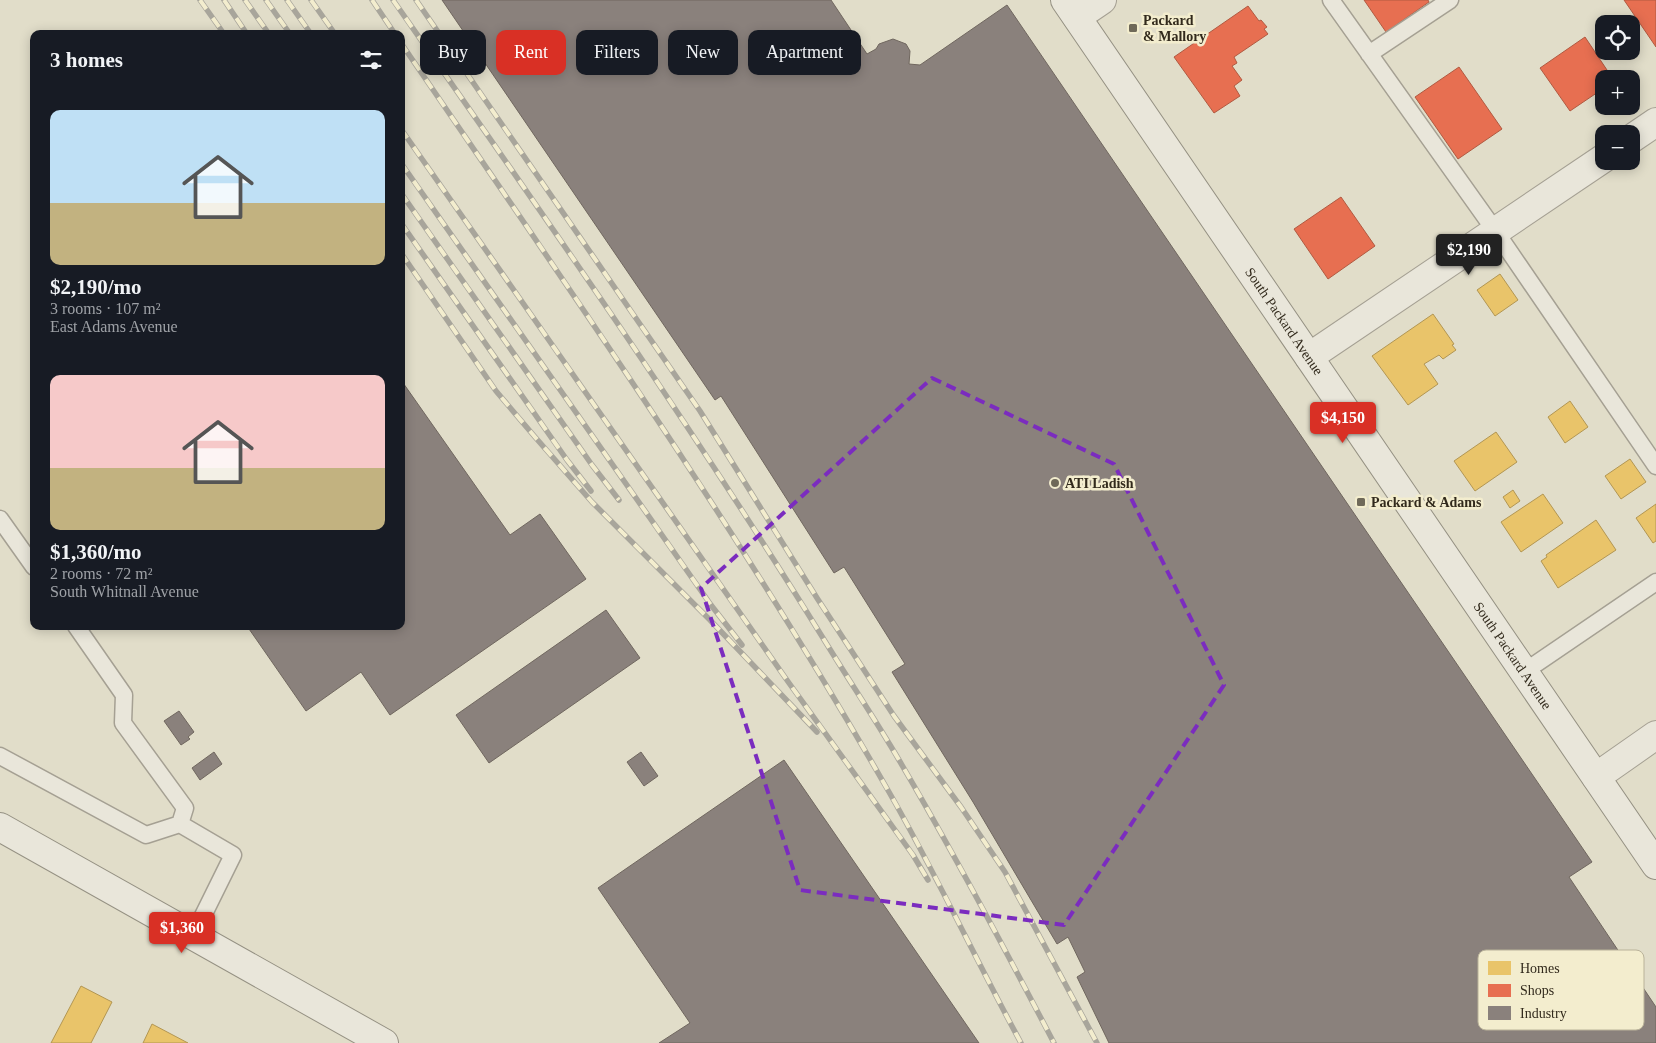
<!DOCTYPE html>
<html lang="en">
<head>
<meta charset="utf-8">
<style>
	body { margin:0; font-family:"Times New Roman",serif; background:#20242c; color:#f1f3f6; height:100vh; display:flex; flex-direction:column; font-size:19px; white-space:nowrap }
	* { box-sizing:border-box; margin:0 }
	p { font-size:16px; color:#9ea1a6 }
	.icon { flex:none; width:28px; height:28px; fill:none; stroke:currentColor; stroke-width:2; stroke-linecap:round; stroke-linejoin:round }
	.map { position:relative; flex:1; overflow:hidden }
	.details { position:absolute; left:30px; top:30px; width:375px; height:600px; display:flex; flex-direction:column; background:#171b24; border-radius:10px; box-shadow:0 2px 12px #0003 }
	.details>* { flex:none }
	.guide { position:absolute; left:420px; top:30px; width:475px; height:45px; display:flex; gap:10px }
	.controls { position:absolute; left:1595px; top:15px; display:grid; gap:10px }
	.controls a { display:grid; place-items:center; width:45px; height:45px; border-radius:10px; background:#171b24; box-shadow:0 2px 12px #0003; font-size:25px }
	.price { position:absolute; translate:-50% -42px; padding:0 11px; border-radius:5px; background:#d93025; color:#fff; font-size:16px; line-height:32px; filter:drop-shadow(0 1px 2px #0008) }
	.price::after { content:''; position:absolute; left:50%; top:30px; width:15px; height:11px; margin-left:-8px; background:inherit; clip-path:polygon(0 0,100% 0,50% 100%) }
	.price.selected { background:#222; color:#fff }
	ul { padding:0; list-style:none }
	li { display:grid; align-content:center; gap:10px; height:265px; padding:0 20px }
	li span { display:grid; place-items:center; height:155px; border-radius:10px; color:#555 }
	li>.icon { margin-inline-start:auto }
	span .icon { width:90px; height:90px; fill:#fffc; stroke-width:1 }
	li b { font-size:21px }
	h2 { display:flex; justify-content:space-between; align-items:center; height:60px; padding:0 20px; font-size:21px }
	.chip { padding:0 18px; border-radius:10px; background:#171b24; box-shadow:0 2px 12px #0003; font-size:18px; line-height:45px }
	.chip.selected { background:#d93025; color:#fff }
	.map>svg:first-child { display:block }
	.homes { fill:#e9c46a; stroke:#b29653 }
	.shops { fill:#e76f51; stroke:#b15a41 }
	.industry { fill:#8a817c; stroke:#70675f }
	.lines { fill:none; stroke-linecap:round; stroke-linejoin:round }
	.lane-casing { stroke:#a5a093; stroke-width:19 }
	.street-casing { stroke:#a5a093; stroke-width:30 }
	.secondary-casing { stroke:#959183; stroke-width:30 }
	.lane { stroke:#e9e6da; stroke-width:16 }
	.street { stroke:#e9e6da; stroke-width:28 }
	.secondary { stroke:#e9e6da; stroke-width:28 }
	.rail-casing { stroke:#a8a59b; stroke-width:5.5 }
	.rail { stroke:#f3edce; stroke-width:4; stroke-dasharray:11; stroke-linecap:butt }
	.marked { fill:none; stroke:#7b2cbf; stroke-width:4; stroke-dasharray:10 6; stroke-linejoin:round }
	.poi-dot { fill:#6f6959; stroke:#f3edce; stroke-width:2 }
	.labels { text-anchor:middle; dominant-baseline:central; stroke-width:5; stroke-linejoin:round; paint-order:stroke }
	.poi-label { font-size:14px; font-weight:bold; fill:#322a1c; stroke:#f3edce; text-anchor:start }
	.street-label { font-size:14px; fill:#322a1c; stroke:#f3edce }
	.key { fill:#f3edce; stroke:#b9b299; stroke-width:1 }
	.key-label { font-size:14px; fill:#322a1c }
</style>
</head>
<body>
<div class="map">
<svg width="1656" height="1043" viewBox="0 0 1656 1043">
	<rect width="100%" height="100%" fill="#e1ddc9"/>
	<path class="homes" d="M1500 274 1518 300 1495 316 1477 290Z
		M1433 314 1454 344 1452 345 1456 350 1443 359 1439 355 1424 364 1438 384 1408 405 1372 356Z
		M1570 401 1588 427 1565 443 1548 417Z
		M1496 432 1517 462 1475 491 1454 461Z
		M1630 459 1646 482 1621 499 1605 476Z
		M1513 490 1520 501 1510 508 1503 497Z
		M1543 494 1563 523 1521 552 1501 522Z
		M1656 504V541L1653 543 1636 518Z
		M1596 520 1616 550 1558 588 1541 561 1547 557 1546 555Z
		M81 986 112 1002 91 1043H51Z
		M152 1024 188 1043H143Z"/>
	<path class="shops" d="M1364 0H1428L1429 2 1386 32Z
		M1624 0H1656V47Z
		M1248 6 1259 21 1261 20 1267 27 1264 29 1268 34 1234 57 1237 63 1232 66 1242 80 1234 86 1240 96 1214 113 1174 57Z
		M1585 37 1613 79H1604V88L1570 111 1540 68Z
		M1459 67 1502 129 1458 159 1415 97Z
		M1341 197 1375 246 1328 279 1294 229Z"/>
	<path class="industry" d="M442 0H831L867 54 876 49 879 44 893 39 906 44 910 51 909 64 920 65 1007 5 1592 862 1569 877 1656 1007V1043H1109L1077 977 1085 972 1068 937 1057 944 973 802 892 672 905 664 844 567 834 573 721 396 715 400Z
		M401 380 510 535 540 514 586 579 390 715 361 672 306 711 247 626H401Z
		M606 610 640 658 489 763 456 715Z
		M179 711 194 732 188 737 190 739 181 745 164 721Z
		M214 752 222 764 200 780 192 768Z
		M641 752 658 776 644 786 627 762Z
		M784 760 979 1043H659L690 1023 598 888Z"/>
	<g class="lines">
		<g class="lane-casing">
			<path id="lane" d="M1331 0 1496 232 1656 466
				M1369 54 1450 0
				M0 519 34 567
				M76 626 124 695 123 723 185 808 180 824
				M1524 672 1656 582
				M0 756 146 835 180 824 233 855 193 936"/>
		</g>
		<g class="street-casing">
			<path id="street" d="M1077 17 1102 0
				M1631 139 1656 122
				M1309 357 1604 158
				M1596 777 1656 735"/>
		</g>
		<g class="secondary-casing">
			<g id="secondary">
				<path id="s1" d="M1065 0 1656 865"/>
				<path d="M0 827 384 1043"/>
			</g>
		</g>
		<use href="#lane" class="lane"/>
		<use href="#street" class="street"/>
		<use href="#secondary" class="secondary"/>
		<g class="rail-casing">
			<path id="rail" d="M200 0 224 34
				M224 0 247 34
				M245 0 269 34
				M266 0 290 34
				M287 0 311 34
				M311 0 335 34
				M372 0 395 34
				M393 0C540 210 688 420 823 638 848 679 875 719 899 760 953 852 1004 947 1054 1043
				M416 0 700 411 817 598 894 716 961 807 1005 872 1097 1043
				M401 43C569 289 741 533 889 792 936 874 976 960 1021 1043
				M401 129 789 683 913 855 928 880
				M401 163 711 605 742 645
				M401 193 592 465 619 500
				M401 223 567 460 591 491
				M401 253 496 391 535 437 592 502 710 620 817 732"/>
		</g>
		<use href="#rail" class="rail"/>
	</g>
	<path class="marked" d="M932 378 1114 464 1224 685 1064 925 800 890 701 588Z"/>
	<g class="poi-dot">
		<rect x="1128" y="23" width="10" height="10" rx="2.5"/>
		<circle cx="1055" cy="483" r="5"/>
		<rect x="1356" y="497" width="10" height="10" rx="2.5"/>
	</g>
	<g class="labels">
		<g class="poi-label">
			<text x="1143" y="20">Packard<tspan x="1143" dy="16">&amp; Mallory</tspan></text>
			<text x="1065" y="483">ATI Ladish</text>
			<text x="1371" y="502">Packard &amp; Adams</text>
		</g>
		<g class="street-label">
			<text stroke="none"><textPath href="#s1" startOffset="389">South Packard Avenue</textPath></text>
			<text stroke="none"><textPath href="#s1" startOffset="794">South Packard Avenue</textPath></text>
		</g>
	</g>
	<rect x="1478" y="950" width="166" height="80" rx="8" class="key"/>
	<rect x="1488" y="961" width="23" height="14" fill="#e9c46a"/>
	<rect x="1488" y="984" width="23" height="13" fill="#e76f51"/>
	<rect x="1488" y="1006" width="23" height="14" fill="#8a817c"/>
	<g class="key-label">
		<text x="1520" y="973">Homes</text>
		<text x="1520" y="995">Shops</text>
		<text x="1520" y="1018">Industry</text>
	</g>
</svg>
<div class="controls">
<a><svg class="icon" aria-label="locate" viewBox="0 0 24 24"><circle cx="12" cy="12" r="6"/><path d="M12 2v4M12 18v4M2 12h4M18 12h4"/></svg></a>
<a>+</a>
<a>−</a>
</div>
<b class="price selected" style="left:1469px;top:276px">$2,190</b>
<b class="price" style="left:1343px;top:444px">$4,150</b>
<b class="price" style="left:182px;top:954px">$1,360</b>
<div class="guide">
<a class="chip">Buy</a>
<a class="chip selected">Rent</a>
<a class="chip">Filters</a>
<a class="chip">New</a>
<a class="chip">Apartment</a>
</div>
<section class="details">
<h2>3 homes<svg class="icon" aria-label="filters" viewBox="0 0 24 24"><path d="M4 7h16M4 17h16"/><circle cx="9" cy="7" r="2"/><circle cx="15" cy="17" r="2"/></svg></h2>
<ul>
<li><span style="background:linear-gradient(#bfe0f5 60%,#c2b280 0)"><svg class="icon" aria-label="home" viewBox="0 0 24 24"><path d="M3 11l9-7 9 7M6 9v11h12V9"/></svg></span><div><b>$2,190/mo</b><p>3 rooms · 107 m²</p><p>East Adams Avenue</p></div></li>
<li><span style="background:linear-gradient(#f6c9c9 60%,#c2b280 0)"><svg class="icon" aria-label="home" viewBox="0 0 24 24"><path d="M3 11l9-7 9 7M6 9v11h12V9"/></svg></span><div><b>$1,360/mo</b><p>2 rooms · 72 m²</p><p>South Whitnall Avenue</p></div></li>
</ul>
</section>
</div>
</body>
</html>
